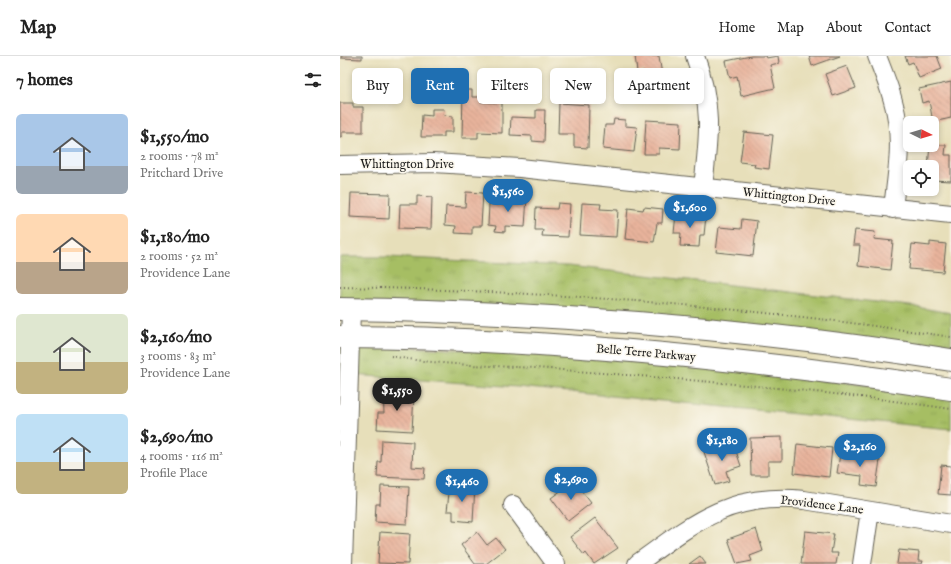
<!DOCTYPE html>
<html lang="en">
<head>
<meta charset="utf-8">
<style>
	body { margin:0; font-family:"IM FELL English",serif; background:#f2f2f2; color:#222; height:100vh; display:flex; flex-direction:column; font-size:15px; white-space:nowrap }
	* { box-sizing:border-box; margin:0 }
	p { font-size:13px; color:#767676 }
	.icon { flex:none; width:22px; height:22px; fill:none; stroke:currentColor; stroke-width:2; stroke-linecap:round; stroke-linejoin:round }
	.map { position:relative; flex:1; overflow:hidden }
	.panel { display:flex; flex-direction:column; background:#fff; width:340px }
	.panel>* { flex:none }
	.banner { position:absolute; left:12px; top:12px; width:380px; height:36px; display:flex; gap:8px }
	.needle { width:26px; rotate:95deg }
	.fabs { position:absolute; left:563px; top:60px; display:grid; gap:8px }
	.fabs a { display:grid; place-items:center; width:36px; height:36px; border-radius:6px; background:#fff; box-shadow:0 2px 6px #0003; font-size:20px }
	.price { position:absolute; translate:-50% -34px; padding:0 9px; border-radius:14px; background:#1f6fb2; color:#fff; font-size:13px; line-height:26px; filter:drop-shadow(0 1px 2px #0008) }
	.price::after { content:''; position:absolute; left:50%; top:24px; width:12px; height:9px; margin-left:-6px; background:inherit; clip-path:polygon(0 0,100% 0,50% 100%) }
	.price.current { background:#222; color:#fff }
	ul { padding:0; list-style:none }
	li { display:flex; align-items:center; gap:12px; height:100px; padding:0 16px }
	li span { display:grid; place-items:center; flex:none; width:112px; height:80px; border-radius:6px; color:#555 }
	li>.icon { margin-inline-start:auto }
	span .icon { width:48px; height:48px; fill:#fffc; stroke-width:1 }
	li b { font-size:17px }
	h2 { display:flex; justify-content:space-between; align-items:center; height:48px; padding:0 16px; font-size:17px }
	.tag { padding:0 14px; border-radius:6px; background:#fff; box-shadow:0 2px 6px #0003; font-size:14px; line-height:36px }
	.tag.current { background:#1f6fb2; color:#fff }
	header { display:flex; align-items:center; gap:24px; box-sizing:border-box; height:56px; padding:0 20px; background:#fff; border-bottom:1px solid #e0e0e0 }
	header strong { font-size:19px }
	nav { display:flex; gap:22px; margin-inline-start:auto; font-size:14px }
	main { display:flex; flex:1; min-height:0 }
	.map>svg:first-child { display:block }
	.grass { fill:url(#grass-tufts); stroke:#616d40 }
	.building { fill:url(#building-back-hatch) }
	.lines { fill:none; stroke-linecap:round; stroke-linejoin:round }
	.minor-casing { stroke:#636053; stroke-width:20 }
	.major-casing { stroke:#636053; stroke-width:24 }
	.path { stroke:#636053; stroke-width:2; stroke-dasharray:1 3; stroke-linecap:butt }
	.minor { stroke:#fff; stroke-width:18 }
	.major { stroke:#fff; stroke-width:22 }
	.labels { text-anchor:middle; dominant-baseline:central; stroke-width:3; stroke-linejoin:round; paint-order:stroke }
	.street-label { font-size:12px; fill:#1c1c1c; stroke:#fbf7ec }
</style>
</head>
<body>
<header>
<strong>Map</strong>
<nav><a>Home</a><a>Map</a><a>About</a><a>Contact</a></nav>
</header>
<main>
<section class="panel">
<h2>7 homes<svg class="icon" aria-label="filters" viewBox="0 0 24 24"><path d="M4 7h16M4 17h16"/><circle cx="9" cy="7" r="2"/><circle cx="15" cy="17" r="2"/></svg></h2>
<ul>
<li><span style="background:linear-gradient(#a9c7e8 65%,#9aa5b1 0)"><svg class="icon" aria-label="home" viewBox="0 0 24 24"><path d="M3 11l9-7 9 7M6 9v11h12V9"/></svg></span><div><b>$1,550/mo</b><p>2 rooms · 78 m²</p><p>Pritchard Drive</p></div></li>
<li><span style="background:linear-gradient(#ffd9b3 60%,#b9a48a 0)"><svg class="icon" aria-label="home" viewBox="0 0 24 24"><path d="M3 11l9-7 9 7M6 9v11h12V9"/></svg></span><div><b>$1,180/mo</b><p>2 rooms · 52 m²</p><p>Providence Lane</p></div></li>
<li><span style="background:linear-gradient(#dfe7d0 60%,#c2b280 0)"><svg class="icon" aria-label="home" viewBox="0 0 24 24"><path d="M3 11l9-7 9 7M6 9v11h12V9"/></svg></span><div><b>$2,160/mo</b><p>3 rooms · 83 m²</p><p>Providence Lane</p></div></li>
<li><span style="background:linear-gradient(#bfe0f5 60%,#c2b280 0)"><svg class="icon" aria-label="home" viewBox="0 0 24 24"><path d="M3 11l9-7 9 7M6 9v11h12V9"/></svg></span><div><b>$2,690/mo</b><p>4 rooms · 116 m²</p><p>Profile Place</p></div></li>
</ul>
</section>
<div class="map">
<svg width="611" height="508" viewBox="0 0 611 508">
	<defs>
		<pattern id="grass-tufts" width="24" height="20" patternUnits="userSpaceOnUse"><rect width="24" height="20" fill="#a6be63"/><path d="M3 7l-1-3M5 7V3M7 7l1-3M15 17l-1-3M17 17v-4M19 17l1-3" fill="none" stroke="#8ea355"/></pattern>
		<pattern id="building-back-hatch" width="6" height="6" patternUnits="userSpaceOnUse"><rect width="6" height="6" fill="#e8b39b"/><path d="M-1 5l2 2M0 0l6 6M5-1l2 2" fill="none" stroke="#c69985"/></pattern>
	</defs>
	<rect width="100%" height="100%" fill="#fbf7ec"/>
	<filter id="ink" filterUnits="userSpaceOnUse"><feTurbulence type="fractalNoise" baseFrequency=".025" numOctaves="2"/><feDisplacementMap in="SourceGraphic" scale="8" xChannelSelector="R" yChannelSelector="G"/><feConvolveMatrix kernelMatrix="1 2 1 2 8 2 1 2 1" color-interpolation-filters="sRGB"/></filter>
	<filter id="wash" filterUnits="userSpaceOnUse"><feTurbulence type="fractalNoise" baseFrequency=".012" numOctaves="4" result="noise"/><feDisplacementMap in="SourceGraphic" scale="16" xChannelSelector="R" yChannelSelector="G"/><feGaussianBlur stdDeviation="0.9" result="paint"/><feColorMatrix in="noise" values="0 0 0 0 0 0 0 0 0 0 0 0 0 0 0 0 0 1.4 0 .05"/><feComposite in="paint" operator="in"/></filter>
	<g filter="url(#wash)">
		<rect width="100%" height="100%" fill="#e7dfba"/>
		<path class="grass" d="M0 201H47L228 210 570 250 611 257V297L0 246Z
			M0 288 293 302 611 339V373L178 331 0 318Z"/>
		<g id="blocks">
			<path class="building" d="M1 0H22V3L1 2Z
				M295 0H319L322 19 305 22 304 15 297 16Z
				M411 0H426V2L438 0 439 7 430 9 435 32 401 40 397 20 390 22 386 5Z
				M469 0H500L472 10Z
				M565 0H597L602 13 579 22 573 6 568 8Z
				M507 10 516 32 493 40 485 18Z
				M611 26V62L593 66 589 45 582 47 579 33Z
				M123 34H132V41H141V46L162 47V77L138 76V82H122Z
				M0 47H13V51H23V76H2V81H0Z
				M219 47 249 49 248 92 234 91V78H218Z
				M92 53H104L103 59 113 60V76H104V81H81L82 59 92 60Z
				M196 54H205L204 86 192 85V80L170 79 171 61 196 62Z
				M274 63 285 64V70L297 71 294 96 263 93 265 69H273Z
				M306 64 341 66 340 93 319 92V98H304Z
				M404 76 433 79 429 113 414 111 415 108 400 106Z
				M590 89H606L605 99H611V125L592 124V111H588Z
				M126 136 143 137 141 170H132V178L115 177 116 170 105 169 106 150 125 151Z
				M11 137 50 138 49 163 10 161Z
				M167 138 187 141 185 171 165 170V176L155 175 156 170 148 169 149 148H156V146H162V149H166Z
				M77 140 92 141 91 173 59 172 60 148H77Z
				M218 147 230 148 228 181 202 180 203 174H195L196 152 217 153Z
				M242 147 261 148 260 153 278 154 276 181 240 179Z
				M304 151 323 153 322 167H317L314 186 285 183 288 152 303 154Z
				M336 158 366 160 364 179H360L359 191 340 190 341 177H334Z
				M402 163 417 165 413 200 376 196 379 171 401 173Z
				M515 174 535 176 534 183 553 185 550 214 518 210 520 189H513Z
				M590 186 606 188 603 216 569 213 572 188 590 190Z
				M43 336 74 338 72 375 37 373 38 357H44Z
				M442 381V405H428V419H411L410 382Z
				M42 384 73 386 72 411 85 412 84 423 37 421 38 406H41Z
				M393 386 401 410 386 415 389 425 375 429 364 396Z
				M457 388 492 392 489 421 454 417Z
				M515 395 525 396 524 402 540 404 536 431 521 429 522 420 497 417 500 398 514 400Z
				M601 409 611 410V439L598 438Z
				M234 425 251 447 228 465 211 442Z
				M114 428 135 429 133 466 113 464V455H107L109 437H114Z
				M41 430 69 431 67 468 35 466 36 448H40Z
				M255 462 278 492 254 508 246 497 244 499 230 481Z
				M416 473 423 495 410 500 412 505 397 508 388 483Z
				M465 475 494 478 491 497H498L496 508H461Z
				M40 476 70 478 68 508 38 507Z
				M137 476 147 489 156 482 165 493 146 508H135L121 489Z
				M559 494 579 496 578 505H583L582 508H557Z
				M360 500 366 508H349Z"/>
		</g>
	</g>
	<g filter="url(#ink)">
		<use href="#blocks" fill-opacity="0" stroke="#636053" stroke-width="1"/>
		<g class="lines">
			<g class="minor-casing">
				<path id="minor" d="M355 0C373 50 369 80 363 131
					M537 0C545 21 554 42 557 64 562 93 556 124 553 153
					M0 109 93 107 180 112 611 158
					M173 449 216 508
					M3 508 11 254
					M297 508C353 467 390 436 464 444L611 468
					M522 508 530 455"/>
			</g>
			<g class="major-casing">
				<path id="major" d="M0 253C204 256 409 272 611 304
					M0 281C204 282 409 303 611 333"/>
			</g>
			<path class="path" d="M0 231C204 235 409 250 611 281
				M51 300C107 311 166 309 223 314 352 324 483 334 611 353"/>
			<use href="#minor" class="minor"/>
			<use href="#major" class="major"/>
		</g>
	</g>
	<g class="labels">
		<g class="street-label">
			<text x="67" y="108">Whittington Drive</text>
			<text transform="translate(449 141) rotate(6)">Whittington Drive</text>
			<text transform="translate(306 297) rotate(5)">Belle Terre Parkway</text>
			<text transform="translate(482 449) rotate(7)">Providence Lane</text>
		</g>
	</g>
</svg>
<div class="fabs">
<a><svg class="needle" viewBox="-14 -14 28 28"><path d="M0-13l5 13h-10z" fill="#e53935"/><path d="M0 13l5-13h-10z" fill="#767676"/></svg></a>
<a><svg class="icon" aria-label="locate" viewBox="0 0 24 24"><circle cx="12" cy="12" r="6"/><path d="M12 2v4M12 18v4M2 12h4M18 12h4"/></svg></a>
</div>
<b class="price" style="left:168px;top:157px">$1,560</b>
<b class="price" style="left:350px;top:173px">$1,600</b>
<b class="price current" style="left:57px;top:356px">$1,550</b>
<b class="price" style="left:382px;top:406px">$1,180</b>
<b class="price" style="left:520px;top:412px">$2,160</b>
<b class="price" style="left:231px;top:445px">$2,690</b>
<b class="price" style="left:122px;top:447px">$1,460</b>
<div class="banner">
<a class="tag">Buy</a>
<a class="tag current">Rent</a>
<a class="tag">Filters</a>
<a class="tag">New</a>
<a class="tag">Apartment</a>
</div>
</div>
</main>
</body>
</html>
